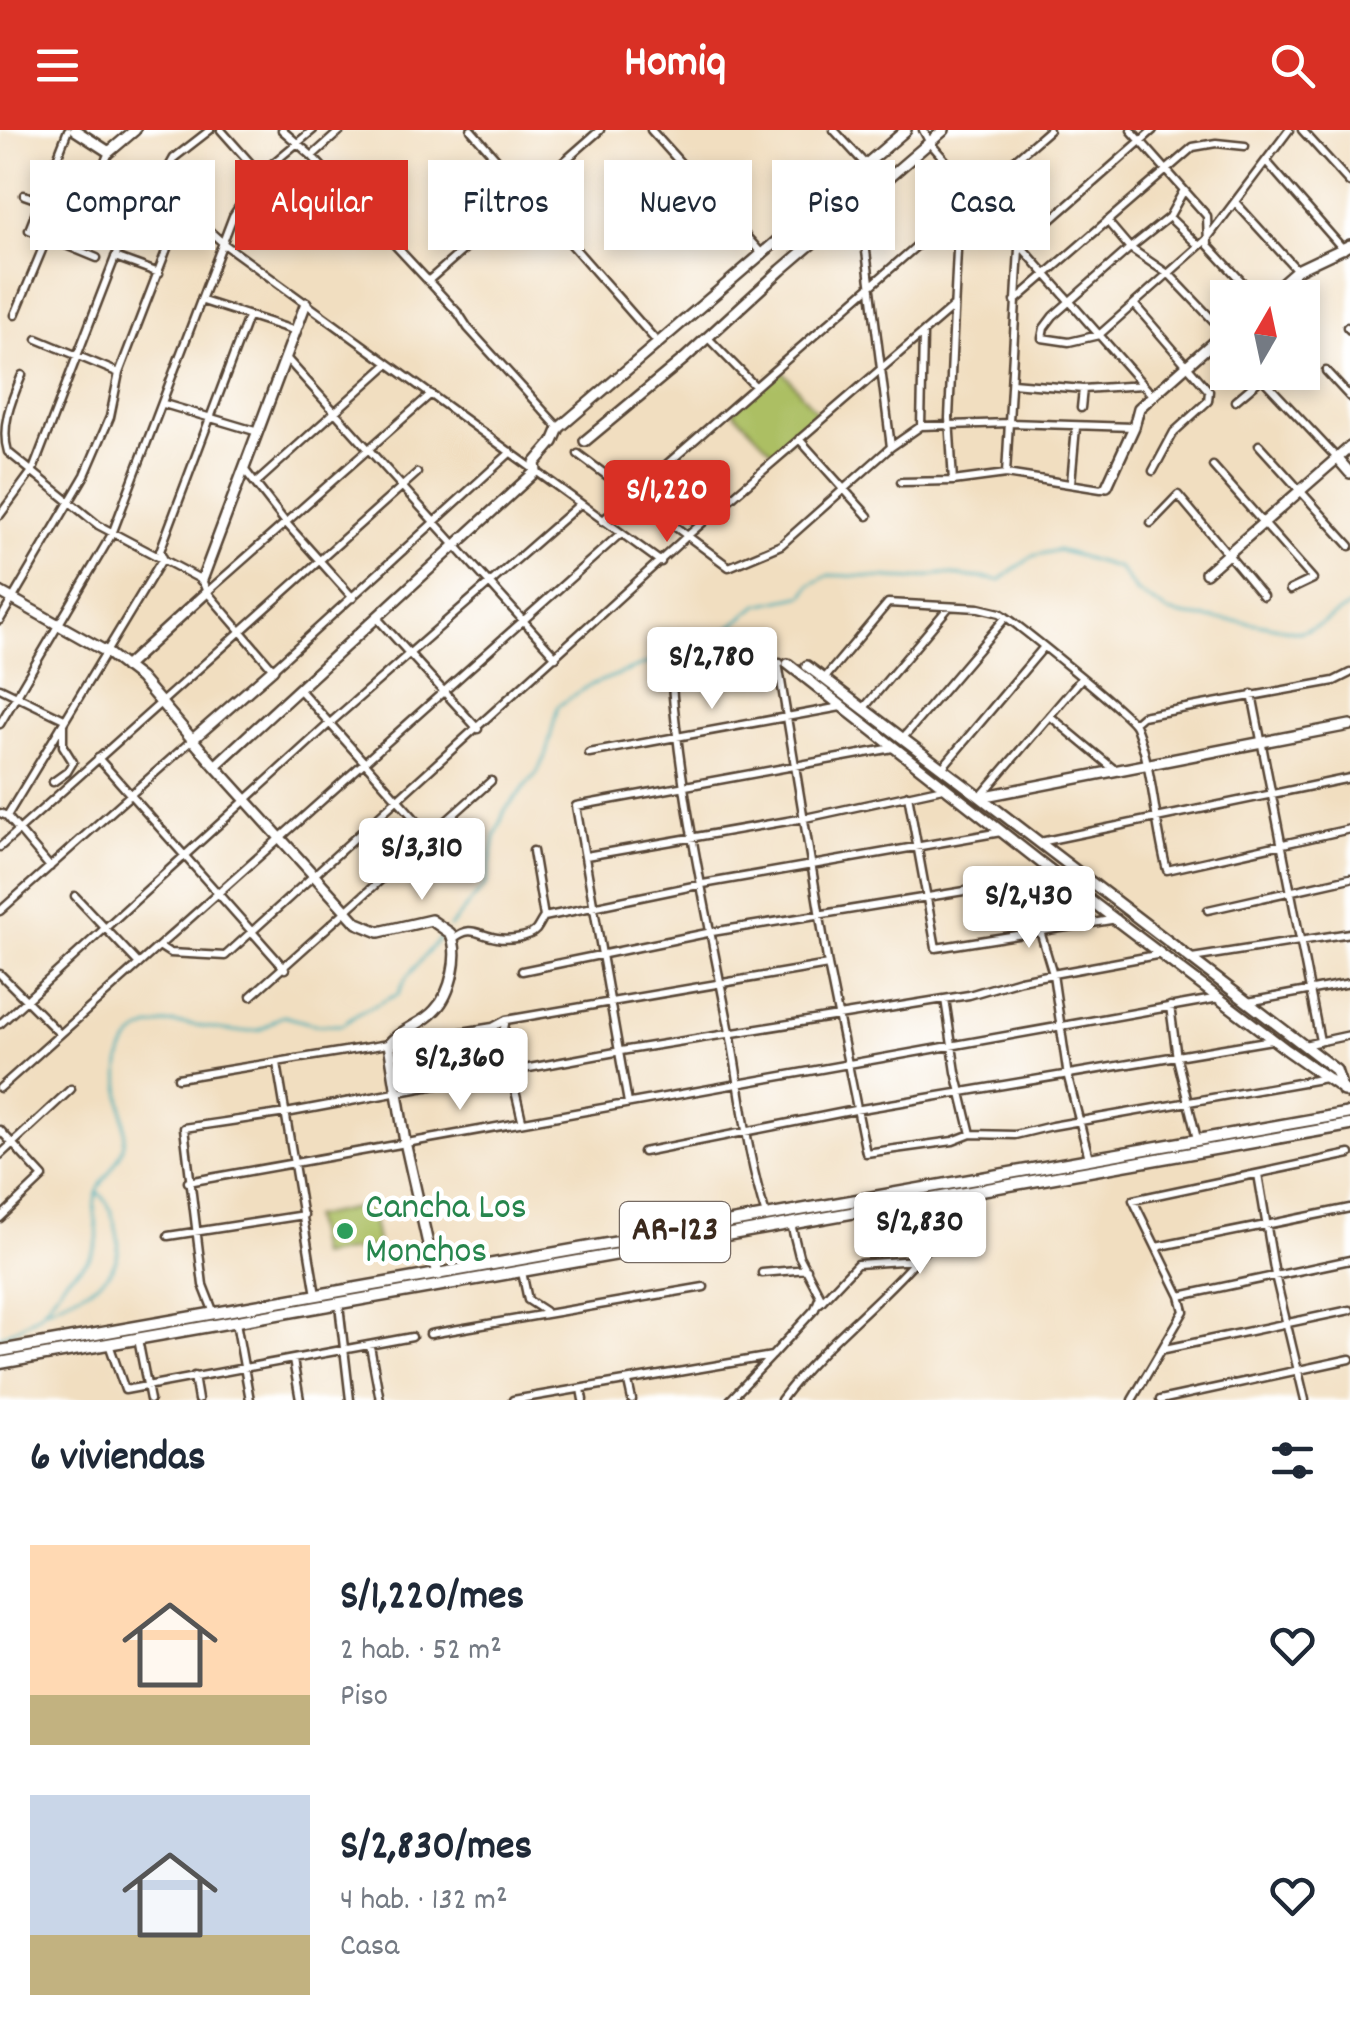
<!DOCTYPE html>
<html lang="es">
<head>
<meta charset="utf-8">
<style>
	body { margin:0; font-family:Dekko,sans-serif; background:#f6f6f7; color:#1f2937; height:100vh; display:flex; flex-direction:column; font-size:38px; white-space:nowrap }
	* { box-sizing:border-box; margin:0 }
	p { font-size:32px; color:#747a83 }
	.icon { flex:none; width:55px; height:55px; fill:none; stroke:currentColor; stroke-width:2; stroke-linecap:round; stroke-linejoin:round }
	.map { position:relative; height:1270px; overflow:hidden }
	.drawer { display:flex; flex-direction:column; background:#fff; flex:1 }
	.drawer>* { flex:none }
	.hud { position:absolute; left:30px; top:30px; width:1290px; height:90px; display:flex; gap:20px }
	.needle { width:65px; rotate:9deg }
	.controls { position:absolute; left:1210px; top:150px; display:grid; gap:20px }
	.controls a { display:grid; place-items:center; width:110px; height:110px; border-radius:0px; background:#fff; box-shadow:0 5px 15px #0003; font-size:50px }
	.price { position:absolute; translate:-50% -85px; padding:0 22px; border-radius:10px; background:#fff; color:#222; font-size:32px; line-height:65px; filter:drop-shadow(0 2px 5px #0008) }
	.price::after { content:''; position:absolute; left:50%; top:60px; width:30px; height:22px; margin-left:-15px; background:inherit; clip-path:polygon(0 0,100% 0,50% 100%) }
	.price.selected { background:#d93025; color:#fff }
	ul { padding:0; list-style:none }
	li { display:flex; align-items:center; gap:30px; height:250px; padding:0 30px }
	li span { display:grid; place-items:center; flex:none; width:280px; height:200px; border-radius:0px; color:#555 }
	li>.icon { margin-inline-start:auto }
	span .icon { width:120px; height:120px; fill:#fffc; stroke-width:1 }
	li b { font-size:42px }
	h2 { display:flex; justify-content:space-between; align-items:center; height:120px; padding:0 30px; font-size:42px }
	.pill { padding:0 35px; border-radius:0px; background:#fff; box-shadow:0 5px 15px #0003; font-size:35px; line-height:90px }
	.pill.selected { background:#d93025; color:#fff }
	header { display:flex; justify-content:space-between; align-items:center; height:130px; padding:0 30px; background:#d93025; color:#fff; font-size:45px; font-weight:800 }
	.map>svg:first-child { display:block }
	.green { fill:#acbf63; stroke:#747440; stroke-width:2.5 }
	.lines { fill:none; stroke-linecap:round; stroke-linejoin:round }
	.stream { stroke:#38aab3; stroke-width:2.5 }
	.street-casing { stroke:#564536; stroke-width:11 }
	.secondary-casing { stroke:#564536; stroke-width:14 }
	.primary-casing { stroke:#564536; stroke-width:15 }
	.street { stroke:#fff; stroke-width:6 }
	.secondary { stroke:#fff; stroke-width:9 }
	.primary { stroke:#fff; stroke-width:10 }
	.leisure-dot { fill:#2e9e5b; stroke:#fff; stroke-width:4 }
	.labels { text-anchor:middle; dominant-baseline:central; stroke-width:9; stroke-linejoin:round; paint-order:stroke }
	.shield { fill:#fff; stroke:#766a62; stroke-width:2.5 }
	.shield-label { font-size:35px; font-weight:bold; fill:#3b2a1e }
	.leisure-label { font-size:38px; fill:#27864d; stroke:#fff; text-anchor:start }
</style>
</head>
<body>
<header><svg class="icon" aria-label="menu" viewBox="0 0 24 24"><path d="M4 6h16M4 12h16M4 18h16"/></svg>Homiq<svg class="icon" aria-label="search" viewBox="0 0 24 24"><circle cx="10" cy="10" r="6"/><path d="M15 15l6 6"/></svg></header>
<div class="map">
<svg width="1350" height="1270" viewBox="0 0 1350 1270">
	<rect width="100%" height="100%" fill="#fff"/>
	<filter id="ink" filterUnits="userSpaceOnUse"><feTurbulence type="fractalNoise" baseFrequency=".01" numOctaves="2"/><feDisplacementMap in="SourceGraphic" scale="20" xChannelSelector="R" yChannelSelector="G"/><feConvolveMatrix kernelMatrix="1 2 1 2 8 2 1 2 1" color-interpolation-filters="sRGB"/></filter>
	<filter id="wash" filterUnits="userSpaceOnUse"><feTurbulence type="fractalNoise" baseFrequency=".0048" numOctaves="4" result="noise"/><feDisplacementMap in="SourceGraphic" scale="40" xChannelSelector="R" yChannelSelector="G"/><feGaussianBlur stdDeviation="2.25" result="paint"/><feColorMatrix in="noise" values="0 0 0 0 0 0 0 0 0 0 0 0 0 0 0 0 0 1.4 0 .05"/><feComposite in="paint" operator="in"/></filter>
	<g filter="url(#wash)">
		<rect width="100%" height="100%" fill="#f1dec0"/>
		<path class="green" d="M781 239 819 285 774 323 733 281Z
			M370 1075 378 1116 319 1126 312 1087Z"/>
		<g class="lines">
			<path class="stream" d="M450 797 486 754 495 707 505 680 537 643 546 624 558 576 588 556 703 512 729 498 758 475 804 465 810 455 829 445 912 449 942 444 1000 450 1033 426 1058 420 1119 438 1136 461 1168 482 1188 486 1253 493 1299 502 1320 495 1350 475
				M46 1179C83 1161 130 1149 116 1098 111 1083 111 1074 99 1063
				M0 1207C13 1200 28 1193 39 1184 50 1174 57 1159 67 1148 76 1139 89 1133 94 1121 103 1102 92 1089 95 1070 100 1044 126 1033 125 1001 124 969 106 923 140 902 177 879 218 908 258 900 269 898 274 888 284 886L316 895H342L359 883 398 864 406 848 444 803"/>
		</g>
	</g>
	<g filter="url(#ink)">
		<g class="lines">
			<g class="street-casing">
				<path id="street" d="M68 0 29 100 97 128
					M221 0 260 44 313 0
					M282 0 312 26 459 184 468 198 559 298
					M471 0 658 213
					M651 0 763 125
					M834 0 866 35
					M923 0 930 13 1153 266
					M1131 0 1207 86 1208 115 1257 168
					M1302 0 1350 53
					M312 26 341 0
					M1266 31 1344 120
					M24 65 41 71
					M1236 73 1297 140
					M860 74 891 317
					M183 77 169 37 174 28 210 0
					M1169 87 1199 116
					M1107 91 1130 118 1169 87 1184 60
					M959 93H978L1002 101
					M70 117 109 22
					M115 127 159 143
					M428 151 600 0
					M203 171 296 201
					M1015 171 1193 17 1216 13 1245 16
					M1134 174 1209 261 1208 271 1174 302 1153 341
					M15 185 47 108
					M1347 197 1350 200
					M1227 205 1171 146 1168 144 1130 118 1053 186 1044 198 1042 208 1069 212 1099 205 1206 110 1289 0
					M708 208 754 255
					M37 209 119 243
					M287 229 556 527
					M1326 241 1350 267
					M1256 242 1337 328
					M22 245C12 269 0 296 8 322L98 395 202 450 207 462 273 539 511 322
					M1012 253 1083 259 1142 255
					M1235 271 1261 249
					M164 274 258 302
					M1081 278 1083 259
					M921 296 923 205
					M799 309 868 386
					M1259 315 1350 416
					M578 324 729 437 781 415 891 317 921 296 1009 293 1133 297
					M1213 336 1313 449 1290 460
					M244 339 286 393 353 468
					M1006 344 1019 118 1153 0
					M953 351 949 288 959 78
					M901 352 953 351 1006 344 1101 359 1107 356
					M256 353 387 235
					M1071 353 1076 297
					M0 385 33 340 145 50 183 77 224 114 661 432
					M602 391 1049 0
					M1151 393 1178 365 1263 466
					M207 462 431 264
					M377 488 478 599
					M0 490 85 345 110 287 119 243 183 77 194 62
					M778 533 828 835 866 1023 953 1011 971 1004 1015 1005 1052 996 1326 948
					M824 549 888 473 979 478 1000 483C1015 492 1132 586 1136 597 1154 642 1154 692 1167 740L1350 699
					M0 558 64 589
					M299 559 431 707
					M1252 564 1320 911
					M863 579 949 477
					M1050 586 1115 640
					M1135 592 1142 586 1334 551 1350 543
					M0 594 112 404 233 86 260 44
					M902 609 1006 487
					M589 623 841 577
					M98 628 285 839
					M942 638 1043 518
					M53 652 67 642 73 632 63 616V595
					M908 665 936 818 1117 789
					M981 666 1081 549
					M0 683 7 686 50 737
					M7 686 163 428 160 421 248 187
					M1040 712 1350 648
					M0 717 417 343
					M533 721 544 787
					M586 726 805 688 943 658
					M75 766 139 834
					M1208 780 1350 748
					M0 781 192 610
					M1040 801 1053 844 1068 947 1089 1028
					M453 809C472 794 477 805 497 808 507 810 529 808 536 800 539 796 541 791 544 787L703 754 1001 702
					M159 816 170 823 225 826 686 407 954 176
					M1192 828 1350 803
					M522 841 712 802 1057 746
					M0 844 60 904
					M251 866 491 651
					M945 869 956 942 971 1004
					M1248 872 1350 853
					M1170 876 1177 928 1197 1009
					M0 894 330 593 580 374
					M505 894 502 906 522 990
					M1304 915 1350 905
					M277 933 316 1165
					M178 948 493 897 506 890 828 835
					M0 958 620 404
					M628 973 576 676 893 618
					M0 1000 43 1047 0 1088
					M643 1022 855 980 1272 910
					M0 1025 71 959
					M1258 1044 1275 1145 1305 1270
					M188 1052 1219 868
					M766 1085C746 1024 741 960 729 897 707 783 681 670 672 555L780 533
					M168 1106 304 1085
					M1156 1117 1350 1078
					M522 1142 528 1170 545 1181
					M762 1143 807 1139
					M1180 1166 1350 1130
					M820 1173 857 1134 916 1130 949 1095 947 1066
					M339 1175 350 1270
					M214 1183 203 1155 184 998 286 983 621 921 969 865 1020 850 1162 824
					M236 1192 250 1270
					M430 1204 704 1157
					M138 1209 150 1270
					M109 1214 125 1260 412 1207
					M370 1216 380 1270
					M1165 1219 1350 1180
					M293 1230 300 1270
					M194 1246 198 1270
					M628 1252 632 1270
					M581 1259 583 1270
					M513 1270 772 1226 815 1179 820 1166 799 1126 791 1094
					M730 1270 771 1227
					M781 1270C820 1217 873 1179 916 1130
					M1132 1270 1184 1181 1180 1166 1133 1070 1350 1024
					M1160 1270 1350 1229"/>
			</g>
			<g class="secondary-casing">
				<path id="secondary" d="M75 0 109 22 135 0
					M1265 168 1297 140 1350 115
					M585 311 685 228 781 140 944 0
					M1337 328 1350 343
					M1107 356 1134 297 1139 278 1228 199
					M1206 443 1350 317
					M202 450 306 173
					M0 462 105 521 140 548 215 636 357 793 379 802 431 790 450 803C461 823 451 864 435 880 422 895 402 898 389 914L405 1012 428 1114 439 1145
					M788 534 1058 746 1287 920 1350 964
					M807 536 980 667 1350 595
					M125 537 207 462
					M192 610 273 539
					M215 636 536 341 535 333 553 312 559 298 906 0
					M980 667 1336 940 1343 961"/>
			</g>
			<g class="primary-casing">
				<path id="primary" d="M0 1221 1350 983
					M0 1233 1350 995"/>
			</g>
			<use href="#street" class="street"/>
			<use href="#secondary" class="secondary"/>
			<use href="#primary" class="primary"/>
		</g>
	</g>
	<circle class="leisure-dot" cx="345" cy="1101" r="10"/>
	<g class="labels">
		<rect class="shield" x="620" y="1072" width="110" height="60" rx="8"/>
		<g class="shield-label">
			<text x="675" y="1102">AR-123</text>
		</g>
		<g class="leisure-label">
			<text x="365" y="1079">Cancha Los<tspan x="365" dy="44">Monchos</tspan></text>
		</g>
	</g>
</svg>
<div class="controls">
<a><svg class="needle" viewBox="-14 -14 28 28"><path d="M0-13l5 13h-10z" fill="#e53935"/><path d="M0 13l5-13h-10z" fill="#747a83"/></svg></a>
</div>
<b class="price selected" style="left:667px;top:415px">S/1,220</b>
<b class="price" style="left:712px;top:582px">S/2,780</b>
<b class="price" style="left:422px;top:773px">S/3,310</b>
<b class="price" style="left:1029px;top:821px">S/2,430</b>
<b class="price" style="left:460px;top:983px">S/2,360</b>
<b class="price" style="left:920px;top:1147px">S/2,830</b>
<div class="hud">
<a class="pill">Comprar</a>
<a class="pill selected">Alquilar</a>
<a class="pill">Filtros</a>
<a class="pill">Nuevo</a>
<a class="pill">Piso</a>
<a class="pill">Casa</a>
</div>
</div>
<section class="drawer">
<h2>6 viviendas<svg class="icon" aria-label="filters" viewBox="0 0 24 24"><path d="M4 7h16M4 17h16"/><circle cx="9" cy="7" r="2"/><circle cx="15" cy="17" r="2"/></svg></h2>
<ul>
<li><span style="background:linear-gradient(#ffd9b3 75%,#c2b280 0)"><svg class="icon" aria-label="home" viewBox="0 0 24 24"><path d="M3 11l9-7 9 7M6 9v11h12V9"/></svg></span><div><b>S/1,220/mes</b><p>2 hab. · 52 m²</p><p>Piso</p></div><svg class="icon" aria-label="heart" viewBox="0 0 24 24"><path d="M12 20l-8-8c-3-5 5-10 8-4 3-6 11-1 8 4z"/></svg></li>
<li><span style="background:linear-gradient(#c9d6e8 70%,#c2b280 0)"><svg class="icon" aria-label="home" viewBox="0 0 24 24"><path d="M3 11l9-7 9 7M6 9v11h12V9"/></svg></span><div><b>S/2,830/mes</b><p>4 hab. · 132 m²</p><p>Casa</p></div><svg class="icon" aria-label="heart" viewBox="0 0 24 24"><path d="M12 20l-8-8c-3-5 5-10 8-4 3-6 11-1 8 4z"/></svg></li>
</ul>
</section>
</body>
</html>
